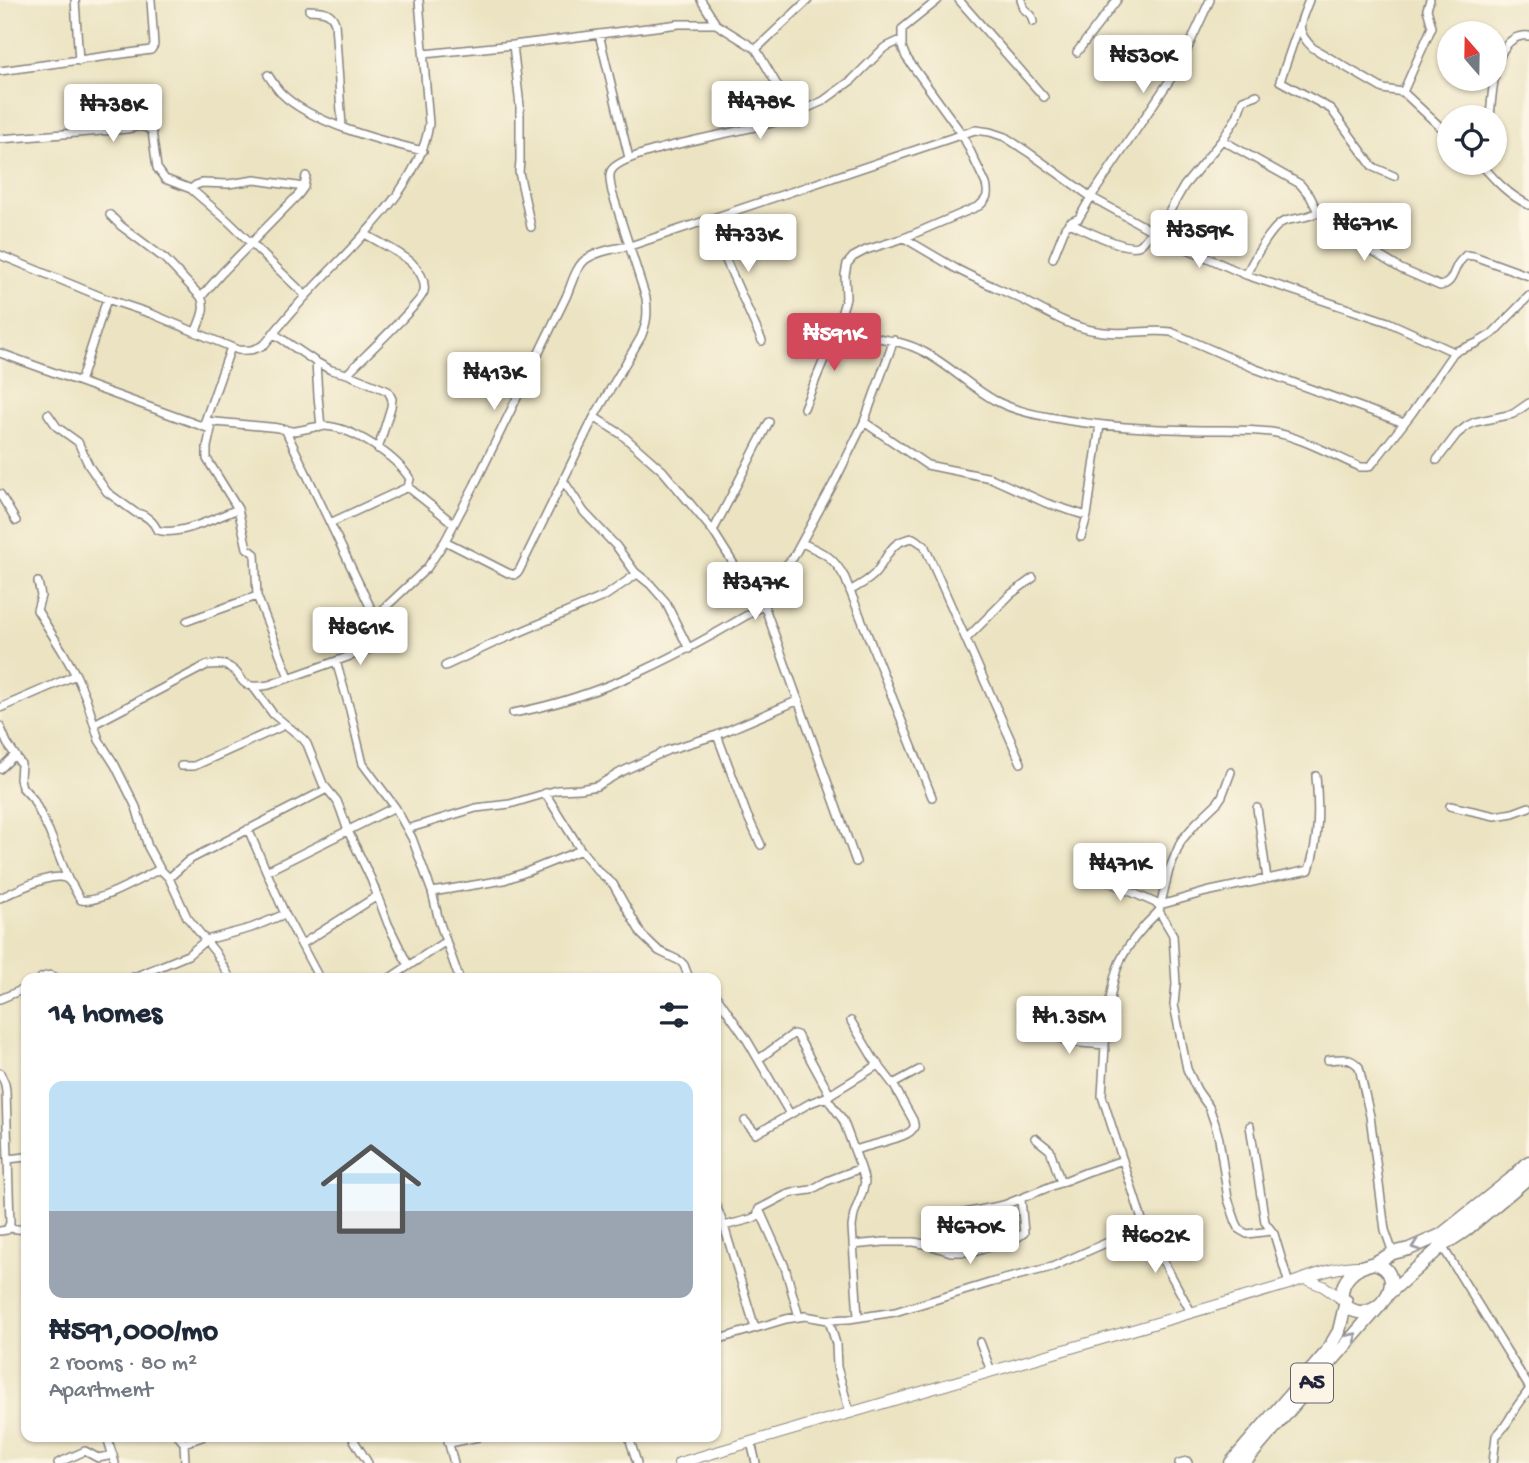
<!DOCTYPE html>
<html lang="en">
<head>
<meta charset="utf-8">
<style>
	body { margin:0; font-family:"Gochi Hand",sans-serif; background:#f6f6f7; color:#1f2937; height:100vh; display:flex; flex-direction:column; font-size:26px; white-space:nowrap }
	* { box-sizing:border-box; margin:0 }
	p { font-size:23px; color:#747a83 }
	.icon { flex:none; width:38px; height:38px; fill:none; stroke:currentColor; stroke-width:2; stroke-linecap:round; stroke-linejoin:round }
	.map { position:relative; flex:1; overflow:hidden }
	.drawer { position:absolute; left:21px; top:973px; width:700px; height:469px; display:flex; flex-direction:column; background:#fff; border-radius:14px; box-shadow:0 2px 5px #0004 }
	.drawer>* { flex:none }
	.needle { width:46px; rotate:340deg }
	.controls { position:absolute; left:1437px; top:21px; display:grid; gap:14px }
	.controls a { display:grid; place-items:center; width:70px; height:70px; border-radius:50%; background:#fff; box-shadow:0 2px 5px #0004; font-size:35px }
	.price { position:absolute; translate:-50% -60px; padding:0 16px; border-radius:7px; background:#fff; color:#222; font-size:23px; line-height:46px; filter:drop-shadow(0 2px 4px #0008) }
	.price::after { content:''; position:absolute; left:50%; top:42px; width:21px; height:16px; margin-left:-10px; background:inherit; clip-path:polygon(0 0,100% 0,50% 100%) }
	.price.current { background:#d1495b; color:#fff }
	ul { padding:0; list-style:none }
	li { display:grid; align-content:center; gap:14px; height:371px; padding:0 28px }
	li span { display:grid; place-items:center; height:217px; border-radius:14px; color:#555 }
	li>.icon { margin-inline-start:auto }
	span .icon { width:126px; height:126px; fill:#fffc; stroke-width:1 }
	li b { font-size:30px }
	h2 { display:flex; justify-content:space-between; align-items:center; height:84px; padding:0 28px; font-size:30px }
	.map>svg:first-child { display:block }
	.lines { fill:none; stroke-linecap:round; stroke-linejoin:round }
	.street-casing { stroke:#86827e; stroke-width:10 }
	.secondary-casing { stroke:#86827e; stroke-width:12 }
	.highway-casing { stroke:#86827e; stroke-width:15 }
	.street { stroke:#fff; stroke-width:7 }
	.secondary { stroke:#fff; stroke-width:10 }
	.highway { stroke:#fff; stroke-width:12 }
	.oneway { stroke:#9c9ca7 }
	.labels { text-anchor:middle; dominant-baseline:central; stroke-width:5; stroke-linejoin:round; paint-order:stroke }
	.shield { fill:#fcf5e5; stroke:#63616e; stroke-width:2 }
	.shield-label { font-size:23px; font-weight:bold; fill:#22223b }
</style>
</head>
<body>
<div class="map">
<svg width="1529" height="1463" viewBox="0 0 1529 1463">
	<rect width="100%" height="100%" fill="#fcf5e5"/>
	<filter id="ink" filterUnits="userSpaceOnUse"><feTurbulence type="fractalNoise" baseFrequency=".0143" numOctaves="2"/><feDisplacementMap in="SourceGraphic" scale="14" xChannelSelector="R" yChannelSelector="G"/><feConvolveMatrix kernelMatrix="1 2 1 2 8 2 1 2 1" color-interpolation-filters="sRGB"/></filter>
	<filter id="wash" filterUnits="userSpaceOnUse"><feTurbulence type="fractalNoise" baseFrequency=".00686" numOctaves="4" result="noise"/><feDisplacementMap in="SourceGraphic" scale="28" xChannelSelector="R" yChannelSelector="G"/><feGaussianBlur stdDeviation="1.57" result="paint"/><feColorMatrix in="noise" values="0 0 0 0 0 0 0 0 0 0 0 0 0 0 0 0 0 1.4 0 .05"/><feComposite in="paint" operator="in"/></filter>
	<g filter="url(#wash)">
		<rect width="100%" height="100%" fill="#ebe3c1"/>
	</g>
	<g filter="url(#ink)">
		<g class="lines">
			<g class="street-casing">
				<path id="street" d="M75 0 79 61
					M701 0 716 24
					M959 0 1044 97
					M1021 0 1024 9 1031 15 1033 22
					M1309 0C1301 22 1293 29 1313 48L1383 89 1403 92 1449 135
					M309 10C321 11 331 10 335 23L342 127
					M1299 26 1280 81 1331 109 1373 167 1394 176
					M599 34 629 158
					M513 45 520 106V161L519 172 531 227
					M756 49 808 0
					M1077 52 1117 0
					M424 54 513 45 679 24H716L756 49 786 100C786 111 784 116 775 122 748 131 621 150 611 171 608 177 611 185 612 192L646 298C648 313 647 323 641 337L594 417 519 571 514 575 508 573 445 541
					M0 71 151 50 154 45 151 0
					M268 75C272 81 276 88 281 93 311 123 381 141 423 151
					M1403 92 1432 27 1427 9 1430 0
					M786 110 805 109 823 101 852 80 884 48 901 40
					M1488 117 1490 116C1493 91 1493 32 1529 36
					M0 139 127 129C137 127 144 124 152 131L157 168 165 179 191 189 228 221 306 296
					M1222 140 1300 184 1310 196 1318 212 1350 238 1401 269 1440 286C1453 283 1452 274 1458 264 1459 262 1464 257 1466 255L1474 256 1529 276
					M1480 163C1495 180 1508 195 1529 205
					M191 189 196 185 202 183 228 184 255 180 304 187
					M110 215 121 226 165 259 201 297C207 308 200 320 196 331
					M708 220 762 341
					M1069 223C1082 228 1128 253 1140 245 1144 242 1148 236 1151 232
					M1156 235 1184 186 1222 140 1237 117 1243 100 1257 95
					M904 238C921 248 938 258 955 268 977 280 1000 289 1023 300 1047 312 1069 327 1097 331 1122 336 1146 329 1171 332L1256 369 1404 423
					M0 255 107 299 152 314 238 350C249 351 256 350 265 344 281 324 298 304 315 286 356 243 421 184 429 124L419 0
					M1053 258 1065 228 1069 223 1079 218 1091 197 1180 65 1210 0
					M1246 275C1252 262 1272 225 1285 221 1298 217 1305 219 1318 212
					M201 297 221 274 299 194 304 187 306 176
					M837 328C866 339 897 337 924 352 949 365 969 386 994 400 1011 409 1030 414 1049 417 1099 427 1151 429 1202 430 1225 430 1248 429 1271 432 1296 435 1335 456 1360 467H1368L1373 463 1412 413 1454 352 1477 343 1492 334 1529 296
					M273 333 316 362 331 370 347 374 388 391 392 399 391 407 378 449
					M231 347 205 421 211 429 207 447V459L238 509 247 548 255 554 257 596 289 677
					M0 353 210 429
					M316 362 318 396 321 427
					M347 374C359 361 423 302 424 291 426 280 418 269 411 262 398 251 380 243 365 234
					M80 382 107 299
					M804 408 837 328 846 298 845 275 847 264 853 257 866 250 904 238 979 206C987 199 989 195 986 184L962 134 906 57 902 47V29L938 0
					M48 414 57 427 78 442 89 466 107 492 136 513C145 514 154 522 157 530 179 537 217 517 238 509
					M594 417 621 434 663 471 713 531 752 593 764 605 856 862
					M205 421C227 423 248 425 270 427 277 427 284 430 292 431 302 431 313 426 324 426 352 427 396 456 410 479L408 487
					M864 422 927 465 991 478 1046 503 1087 516
					M1437 460 1457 434 1467 426 1475 422 1513 414 1529 403
					M563 480 584 512 617 547 635 572 650 584 665 601 689 649
					M408 487 454 524
					M0 494 16 521
					M330 523 408 487
					M713 531 769 422
					M1081 537 1087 516 1100 425
					M802 543C824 553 833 556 845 578L932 797
					M38 582 41 596 37 610 63 652 76 675
					M850 591C859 585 871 580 877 571 890 554 889 542 913 538L924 545 1021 763
					M752 593 768 583 793 558 836 479 864 422 894 340
					M375 617 427 568 445 541 474 486 566 297C571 286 575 268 585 260 597 251 616 248 630 246L975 130 990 132 1005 137 1028 152 1091 197 1174 243 1246 275 1388 322 1454 352
					M187 621 257 596
					M966 639 1011 594 1033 578
					M336 661 350 710 363 764 395 807 412 838 432 892 439 921 459 978
					M445 666 494 643 605 596 637 574
					M254 688 273 714 303 739 307 744 323 784 337 801 341 811 348 831 371 879 388 924 408 965
					M0 708 76 675 86 698 99 740 115 765 136 807 148 847 160 869 169 878 187 917 215 952 230 978
					M513 713C603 697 686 652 764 605
					M94 724 207 665C213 665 220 664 225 665 248 674 233 691 269 685L370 649C382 640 378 630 375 617L285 429
					M0 726 7 743 21 764 20 779 22 787 33 799 49 831 68 879
					M717 735 747 815 761 845
					M181 766H194L285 725
					M0 769 15 755
					M1231 772 1222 796 1218 802 1197 822 1181 841 1169 870 1159 911 1173 935 1176 984 1174 1005 1187 1069 1197 1090 1209 1107 1215 1124 1219 1139 1228 1199 1236 1222 1240 1230 1247 1234 1271 1231
					M545 793 581 850 597 870 613 884 642 935 659 951 680 961 684 965 689 978
					M1450 806 1495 816 1513 813 1529 807
					M1257 808 1267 879
					M248 829 285 914 319 978
					M407 829 476 808 510 804 557 790 580 789 597 786 621 772 668 750 717 735 799 700
					M267 871 395 807
					M1091 874 1160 905 1206 892 1309 870C1319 838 1319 810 1316 776
					M169 878 189 860 327 789
					M432 892 504 880 529 871 581 850
					M0 898C14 892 58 868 69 881 74 886 76 894 81 900 98 904 143 877 160 869
					M302 944 377 896
					M41 978C47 975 50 974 56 978
					M132 978 188 955 206 940 251 928 285 914
					M390 978 446 941
					M716 995 747 1040 790 1114
					M0 999 26 988
					M1024 1020 1068 1042 1105 1045 1102 1096 1144 1226 1191 1312
					M851 1021 873 1058 893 1084 913 1120C914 1125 916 1126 911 1131 905 1138 866 1146 855 1150
					M1105 1045C1108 1020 1109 993 1117 969 1124 948 1144 925 1159 911
					M759 1059 793 1034 797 1035 830 1095
					M1328 1060C1340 1059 1350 1056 1359 1067L1370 1116 1385 1230 1393 1253
					M0 1073 5 1084 6 1091 8 1159
					M893 1084 919 1070
					M826 1097 843 1120 861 1168 865 1182 862 1193 854 1214 852 1227 858 1317
					M745 1121 756 1134 810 1103 826 1097 878 1065
					M1250 1126 1265 1222 1274 1234 1289 1284
					M1035 1138 1050 1150 1061 1183
					M716 1205 724 1226 755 1328
					M759 1209 786 1195 796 1192 811 1190 827 1181 861 1168
					M724 1226 751 1219 757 1216 759 1209 785 1267 799 1317
					M9 1228 26 1230
					M0 1231 7 1230 10 1223 8 1159 26 1157
					M853 1245 884 1242H914L929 1245 951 1252H974L1017 1238 1024 1233 1021 1199
					M1442 1246 1529 1387
					M944 1250C943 1238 937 1223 950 1216L1004 1205 1087 1172 1123 1160
					M829 1320 836 1344 837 1367 850 1413
					M716 1340 786 1319 805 1316 828 1320 849 1319 895 1312 993 1282 1052 1267 1144 1226
					M980 1342 991 1371
					M107 1437 115 1463
					M179 1437 184 1443 185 1463
					M352 1437 368 1463
					M447 1437 454 1463
					M629 1437 637 1463
					M751 1442 756 1463
					M184 1443 202 1437
					M450 1443 478 1437
					M58 1463 85 1451 98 1458 113 1455
					M1179 1463 1187 1461 1188 1463
					M1493 1463 1496 1436C1505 1428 1509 1420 1514 1411 1519 1403 1524 1397 1529 1390"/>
			</g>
			<g class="secondary-casing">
				<path id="secondary" d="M1305 1279 1323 1286 1342 1299
					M679 1463 1289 1284C1312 1276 1337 1265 1362 1266"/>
			</g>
			<g class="highway-casing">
				<path id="highway" d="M1374 1263 1393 1253 1409 1249 1441 1235 1510 1180 1529 1162
					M1374 1263C1414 1274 1374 1332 1345 1305L1346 1301 1342 1299C1340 1279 1356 1267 1374 1263Z
					M1388 1294 1442 1246 1466 1230 1529 1177
					M1231 1463 1326 1353 1339 1331 1346 1301
					M1244 1463 1381 1304"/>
			</g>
			<use href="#street" class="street"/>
			<use href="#secondary" class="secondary"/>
			<use href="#highway" class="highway"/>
		</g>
		<defs><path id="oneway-chevron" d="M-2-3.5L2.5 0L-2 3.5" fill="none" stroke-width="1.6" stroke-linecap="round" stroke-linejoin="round" transform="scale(1.75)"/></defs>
		<g class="oneway">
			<use href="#oneway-chevron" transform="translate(1416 1246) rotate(160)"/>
			<use href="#oneway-chevron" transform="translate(1353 1337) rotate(-49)"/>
		</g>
	</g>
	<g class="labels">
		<rect class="shield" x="1291" y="1363.5" width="42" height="39" rx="5"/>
		<g class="shield-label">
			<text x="1312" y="1383">A5</text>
		</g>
	</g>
</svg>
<div class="controls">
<a><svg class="needle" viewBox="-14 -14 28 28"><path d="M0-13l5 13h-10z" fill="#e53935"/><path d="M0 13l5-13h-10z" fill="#747a83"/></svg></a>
<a><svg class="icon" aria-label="locate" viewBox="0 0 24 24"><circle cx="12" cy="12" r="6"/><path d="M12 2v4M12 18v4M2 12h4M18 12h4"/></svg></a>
</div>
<b class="price" style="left:1143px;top:95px">₦530K</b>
<b class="price" style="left:760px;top:141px">₦478K</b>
<b class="price" style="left:113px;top:144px">₦738K</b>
<b class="price" style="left:1364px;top:263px">₦671K</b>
<b class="price" style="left:1199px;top:270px">₦359K</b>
<b class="price" style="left:748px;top:274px">₦733K</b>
<b class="price current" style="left:834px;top:373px">₦591K</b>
<b class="price" style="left:494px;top:412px">₦413K</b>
<b class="price" style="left:755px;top:622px">₦347K</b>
<b class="price" style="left:360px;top:667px">₦861K</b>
<b class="price" style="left:1120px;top:903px">₦471K</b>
<b class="price" style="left:1069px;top:1056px">₦1.35M</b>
<b class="price" style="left:970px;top:1266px">₦670K</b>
<b class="price" style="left:1155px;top:1275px">₦602K</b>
<section class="drawer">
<h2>14 homes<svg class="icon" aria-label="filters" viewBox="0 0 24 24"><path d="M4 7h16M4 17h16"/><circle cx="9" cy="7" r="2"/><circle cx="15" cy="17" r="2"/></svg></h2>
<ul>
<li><span style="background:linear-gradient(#bfe0f5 60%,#9aa5b1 0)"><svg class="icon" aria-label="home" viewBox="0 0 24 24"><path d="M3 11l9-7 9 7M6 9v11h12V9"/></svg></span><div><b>₦591,000/mo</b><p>2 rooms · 80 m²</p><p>Apartment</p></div></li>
</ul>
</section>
</div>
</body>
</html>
